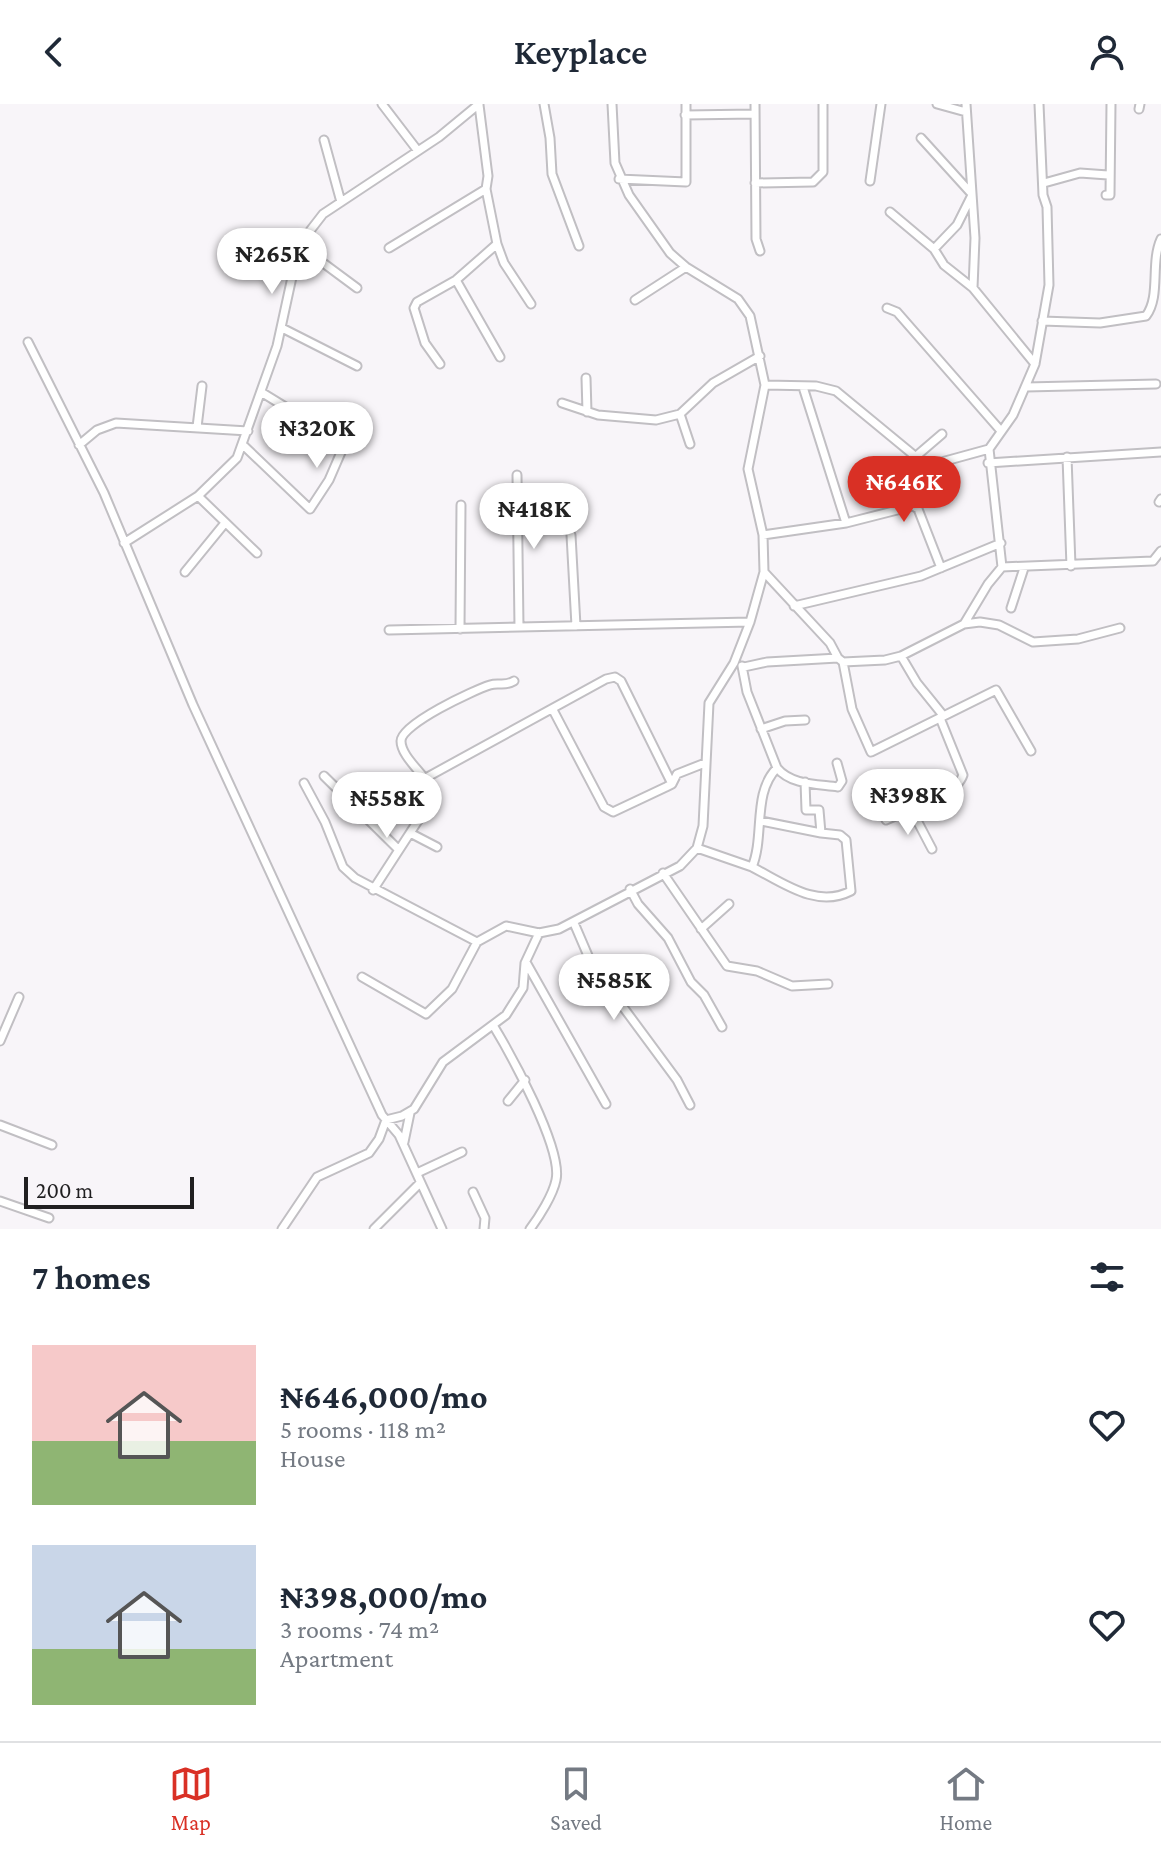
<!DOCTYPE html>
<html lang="en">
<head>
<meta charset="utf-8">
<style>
	body { margin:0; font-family:"Crimson Pro",serif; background:#f2f2f3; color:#1f2937; height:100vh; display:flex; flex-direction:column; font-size:30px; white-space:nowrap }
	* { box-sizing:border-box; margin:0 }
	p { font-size:26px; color:#747a83 }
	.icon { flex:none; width:44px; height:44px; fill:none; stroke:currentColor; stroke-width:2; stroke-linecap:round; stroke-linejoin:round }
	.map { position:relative; height:1125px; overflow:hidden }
	.side { display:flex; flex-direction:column; background:#fff; flex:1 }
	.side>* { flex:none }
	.scale { position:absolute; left:24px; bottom:20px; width:170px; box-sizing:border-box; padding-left:8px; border:4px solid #201f21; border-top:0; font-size:22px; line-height:28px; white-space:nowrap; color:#201f21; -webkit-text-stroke:6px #f8f5f9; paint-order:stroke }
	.price { position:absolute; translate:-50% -68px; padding:0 18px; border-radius:28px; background:#fff; color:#222; font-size:26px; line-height:52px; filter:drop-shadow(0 2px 4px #0008) }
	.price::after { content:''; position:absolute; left:50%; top:48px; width:24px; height:18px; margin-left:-12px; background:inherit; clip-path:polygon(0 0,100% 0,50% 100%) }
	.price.active { background:#d93025; color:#fff }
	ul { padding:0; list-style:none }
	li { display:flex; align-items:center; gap:24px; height:200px; padding:0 32px }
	li span { display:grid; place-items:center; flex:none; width:224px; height:160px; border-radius:0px; color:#555 }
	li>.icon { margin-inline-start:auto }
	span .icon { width:96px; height:96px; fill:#fffc; stroke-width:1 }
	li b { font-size:34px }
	h2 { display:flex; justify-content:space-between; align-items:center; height:96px; padding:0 32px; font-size:34px }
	header { display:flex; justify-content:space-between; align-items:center; height:104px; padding:0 32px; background:#fff; font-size:36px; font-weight:600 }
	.tabs { display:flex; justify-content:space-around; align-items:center; height:112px; border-top:2px solid #e0e1e3; background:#fff; font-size:22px; color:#747a83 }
	.tabs a { display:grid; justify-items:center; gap:4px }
	.tabs .active { color:#d93025 }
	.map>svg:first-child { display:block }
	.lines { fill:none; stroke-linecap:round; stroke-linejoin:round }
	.street-casing { stroke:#c1bfc3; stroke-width:11 }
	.street { stroke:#fff; stroke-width:7 }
</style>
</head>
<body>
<header><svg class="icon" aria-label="back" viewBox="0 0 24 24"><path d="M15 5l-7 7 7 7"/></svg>Keyplace<svg class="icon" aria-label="person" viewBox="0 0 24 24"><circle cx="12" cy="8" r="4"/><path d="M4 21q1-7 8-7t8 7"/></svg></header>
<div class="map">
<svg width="1161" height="1125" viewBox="0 0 1161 1125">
	<rect width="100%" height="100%" fill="#f8f5f9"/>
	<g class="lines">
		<g class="street-casing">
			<path id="street" d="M382 0 418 47
				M544 0 550 34 552 70 579 142
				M755 0 756 135 760 147
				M937 0 966 8
				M966 0 975 134 973 184
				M479 1 488 72 486 85 497 140 504 159 531 200
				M1139 5 1140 0
				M685 11 755 10
				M921 34 970 88
				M324 36 341 98
				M619 75 686 78V0
				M870 77 881 0
				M755 79 813 78 823 68V0
				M1044 79 1080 69 1108 71
				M1106 91H1110L1111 0
				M890 108 934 145 944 161 973 184 1035 260
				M299 141 357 184
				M389 144 486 85
				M934 145 957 121 971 93
				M456 176 500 253
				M635 196 686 163
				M887 204 897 208 1001 327
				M1042 217 1100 219 1146 212C1161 192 1150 159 1161 135
				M282 224 357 262
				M28 238 104 389 193 601 382 1011 399 1031 442 1125
				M440 260 425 239 414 204 417 198 456 176 497 140
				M586 274 587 308
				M765 281 816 282 836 287 927 362 989 345
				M803 283 846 419
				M1026 283 1156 280
				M261 288 336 334
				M562 299 598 311 656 316 680 310 713 279 760 252
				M680 310 690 340
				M197 323 202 282
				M79 341 97 326 116 319 248 327
				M243 341 310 405 329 376 345 339
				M1067 353 1071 462
				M914 354 942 330
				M988 359 1161 348
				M517 371 519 523
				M198 392 257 449
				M1159 398 1161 395
				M571 431 576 522
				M763 431 846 419 913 402 918 405 941 464
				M124 439 198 392 237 354 277 242 299 141 323 110 439 33 479 0
				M1002 463 1153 457 1161 447
				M185 468 225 419
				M764 468 830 539 838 554
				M794 502 921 472 1001 439
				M1011 504 1024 464
				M964 520 980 518 999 521 1033 538 1078 535 1120 524
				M460 525 461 401
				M389 526 750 518
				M901 552 917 579 942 610
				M843 558 852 605 871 648 996 586 1031 647
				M742 562 747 588 777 664C791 681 817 680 838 683L842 677 837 659
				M744 563 767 558 838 554 843 558 885 556 901 552 964 520 988 480 1002 463 989 345 1013 311 1035 260 1049 181 1047 103 1043 91 1039 0
				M553 606 604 703 613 708 666 683 672 680 677 670 705 659
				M761 625 785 617 805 616
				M777 664C752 689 765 732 752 763 782 778 816 805 851 787L846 736 840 731 821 729 819 706H806L805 678
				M324 672 399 746
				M424 674C417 664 401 650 401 637 401 620 474 586 490 581 499 578 504 583 514 577
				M304 679 325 718 343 763 355 774 477 838 452 885 426 910 362 873
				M911 705 932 745
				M886 716C907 706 956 693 963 671L940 614
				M761 717 821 729
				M410 729 437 743
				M697 744 752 763
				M663 769 727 862 757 867 792 882 828 880
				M630 785 638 800 668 834 691 878 704 891 722 923
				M373 786 421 712 402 687 606 575 615 573 621 577 672 680
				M574 819 592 861 677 976 690 1001
				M701 825 729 800
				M477 838 506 822 539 829 559 825 680 762 697 744 703 722 709 599 734 559 750 518 764 468 763 431 748 365 765 281 750 212 738 195 686 163 670 149 629 91 615 59 612 0
				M527 860 606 1000
				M493 921C510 949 563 1045 556 1076 553 1091 539 1113 530 1125
				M0 937 19 893
				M508 997 525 976
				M0 1021 52 1041
				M404 1038 410 1009
				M417 1069 462 1048
				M473 1088 485 1114 484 1125
				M0 1097 49 1114
				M282 1125 317 1073 369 1049 379 1035 386 1016 402 1012 414 1005 443 958 506 911 523 884 525 859 539 829
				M374 1125 420 1079"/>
		</g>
		<use href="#street" class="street"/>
	</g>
</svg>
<div class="scale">200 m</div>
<b class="price" style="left:272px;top:192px">₦265K</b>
<b class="price" style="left:317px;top:366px">₦320K</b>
<b class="price active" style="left:904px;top:420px">₦646K</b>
<b class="price" style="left:534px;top:447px">₦418K</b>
<b class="price" style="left:908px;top:733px">₦398K</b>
<b class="price" style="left:387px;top:736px">₦558K</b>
<b class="price" style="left:614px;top:918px">₦585K</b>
</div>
<section class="side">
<h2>7 homes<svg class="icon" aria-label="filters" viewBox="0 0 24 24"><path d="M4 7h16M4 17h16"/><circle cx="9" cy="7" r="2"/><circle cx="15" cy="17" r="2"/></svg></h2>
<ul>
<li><span style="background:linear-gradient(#f6c9c9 60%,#8fb573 0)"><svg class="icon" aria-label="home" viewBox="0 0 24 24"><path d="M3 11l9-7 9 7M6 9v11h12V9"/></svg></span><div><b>₦646,000/mo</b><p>5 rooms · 118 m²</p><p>House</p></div><svg class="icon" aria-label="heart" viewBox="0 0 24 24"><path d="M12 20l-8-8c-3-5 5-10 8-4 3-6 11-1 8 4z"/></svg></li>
<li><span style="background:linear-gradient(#c9d6e8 65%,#8fb573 0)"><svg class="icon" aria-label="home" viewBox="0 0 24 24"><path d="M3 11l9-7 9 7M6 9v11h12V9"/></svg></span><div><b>₦398,000/mo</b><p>3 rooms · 74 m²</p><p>Apartment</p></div><svg class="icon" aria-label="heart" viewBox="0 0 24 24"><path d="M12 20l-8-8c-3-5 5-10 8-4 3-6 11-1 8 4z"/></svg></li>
</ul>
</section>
<nav class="tabs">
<a class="active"><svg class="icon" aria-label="map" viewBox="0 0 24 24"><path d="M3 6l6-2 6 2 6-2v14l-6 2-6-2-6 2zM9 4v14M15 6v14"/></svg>Map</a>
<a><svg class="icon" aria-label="saved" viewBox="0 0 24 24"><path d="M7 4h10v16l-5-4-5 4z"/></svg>Saved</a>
<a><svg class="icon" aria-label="home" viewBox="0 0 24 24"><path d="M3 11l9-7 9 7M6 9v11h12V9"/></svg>Home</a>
</nav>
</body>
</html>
